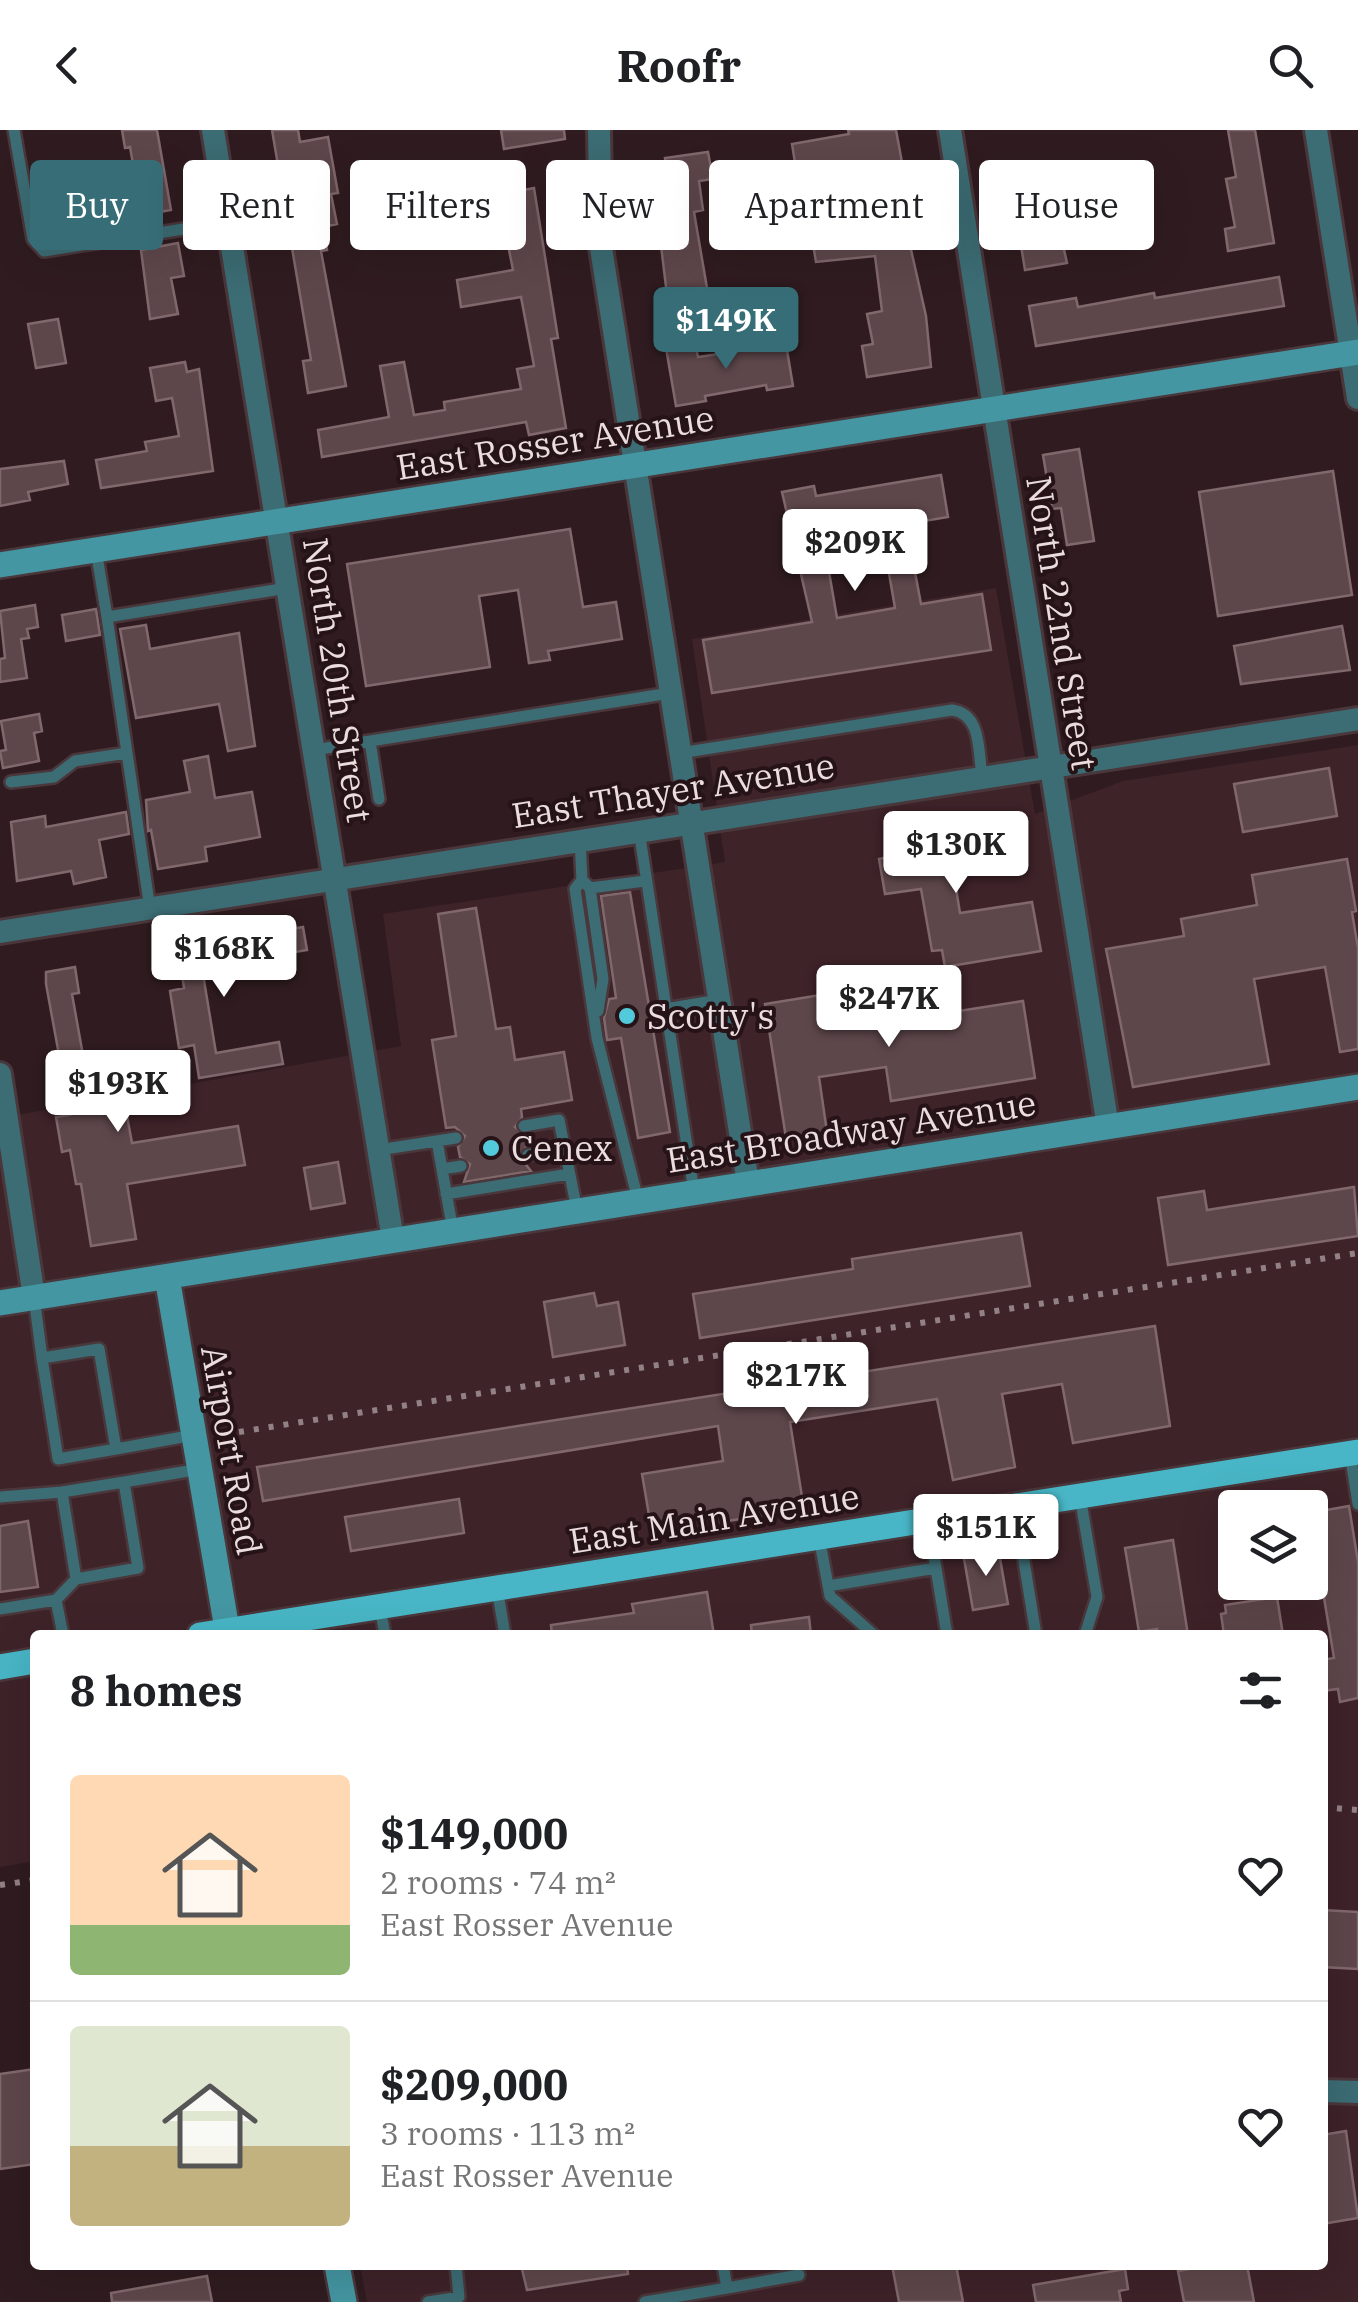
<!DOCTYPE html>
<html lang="en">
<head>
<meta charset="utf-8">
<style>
	body { margin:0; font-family:"IBM Plex Serif",serif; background:#f6f6f6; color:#202124; height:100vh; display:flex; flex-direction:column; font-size:38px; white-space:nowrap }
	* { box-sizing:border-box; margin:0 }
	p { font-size:32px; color:#757577 }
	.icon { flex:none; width:55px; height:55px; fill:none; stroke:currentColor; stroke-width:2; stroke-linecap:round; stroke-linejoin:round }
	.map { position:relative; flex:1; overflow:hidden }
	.side { position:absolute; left:30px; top:1500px; width:1298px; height:640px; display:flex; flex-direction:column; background:#fff; border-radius:10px; box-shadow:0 10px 40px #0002 }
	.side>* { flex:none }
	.hud { position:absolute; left:30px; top:30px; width:1300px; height:90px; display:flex; gap:20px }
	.tools { position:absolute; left:1218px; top:1360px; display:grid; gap:20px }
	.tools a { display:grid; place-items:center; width:110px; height:110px; border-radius:10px; background:#fff; box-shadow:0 10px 40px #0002; font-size:50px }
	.price { position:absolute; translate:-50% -85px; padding:0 22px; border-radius:10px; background:#fff; color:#222; font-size:32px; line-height:65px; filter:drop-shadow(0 2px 5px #0008) }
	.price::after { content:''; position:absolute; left:50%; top:60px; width:30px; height:22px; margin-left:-15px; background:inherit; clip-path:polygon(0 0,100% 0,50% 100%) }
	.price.active { background:#376d77; color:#fff }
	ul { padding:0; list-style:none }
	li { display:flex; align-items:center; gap:30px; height:250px; padding:0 40px }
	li+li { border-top:2px solid #e0e0e0 }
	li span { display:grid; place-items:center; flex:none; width:280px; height:200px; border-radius:10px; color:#555 }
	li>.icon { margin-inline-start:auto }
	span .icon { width:120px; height:120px; fill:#fffc; stroke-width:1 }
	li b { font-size:42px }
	h2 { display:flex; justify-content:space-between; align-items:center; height:120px; padding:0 40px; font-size:42px }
	.tag { padding:0 35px; border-radius:10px; background:#fff; box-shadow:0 10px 40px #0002; font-size:35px; line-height:90px }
	.tag.active { background:#376d77; color:#fff }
	header { display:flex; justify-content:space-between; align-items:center; height:130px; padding:0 40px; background:#fff; font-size:45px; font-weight:700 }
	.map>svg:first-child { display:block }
	.built { fill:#3e2329; fill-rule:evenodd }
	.building { fill:#5e474b; stroke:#81686c; stroke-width:2.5; fill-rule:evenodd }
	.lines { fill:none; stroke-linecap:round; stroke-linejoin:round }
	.lane-casing { stroke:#4a373b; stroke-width:16 }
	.street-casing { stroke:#4a373b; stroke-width:28 }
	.secondary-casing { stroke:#4a373b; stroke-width:30 }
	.primary-casing { stroke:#4a373b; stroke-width:30 }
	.lane { stroke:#3c6c74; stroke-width:11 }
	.street { stroke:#3c6c74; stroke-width:22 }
	.secondary { stroke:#4496a2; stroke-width:25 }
	.primary { stroke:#48b6c6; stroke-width:25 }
	.rail { stroke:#938285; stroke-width:6; stroke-dasharray:5 10; stroke-linecap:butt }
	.poi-dot { fill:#53cadc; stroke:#261317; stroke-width:4 }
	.labels { text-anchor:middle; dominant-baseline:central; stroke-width:8; stroke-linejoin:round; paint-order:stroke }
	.street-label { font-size:35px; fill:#ebdcde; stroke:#261317 }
	.poi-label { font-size:35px; fill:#ebdcde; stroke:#261317; text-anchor:start }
</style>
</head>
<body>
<header><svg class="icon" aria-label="back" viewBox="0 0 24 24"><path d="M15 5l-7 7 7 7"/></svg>Roofr<svg class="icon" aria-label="search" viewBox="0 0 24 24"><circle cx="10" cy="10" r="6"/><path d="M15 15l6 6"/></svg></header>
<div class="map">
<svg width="1358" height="2172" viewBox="0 0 1358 2172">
	<rect width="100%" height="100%" fill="#301c20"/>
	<path class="built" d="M996 458 1035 684 1123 651 1358 615V2172H367L360 2135H1322V1505H35V1731L0 1737V988L401 916 383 784 725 732 692 509ZM1235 1378H1310V1452H1235Z"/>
	<path class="building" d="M122 0H157L171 80 142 85 130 17 125 18Z
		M272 0H298L300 12 328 7 338 63 331 64 337 94 323 97 327 120 321 121 346 256 308 263 303 231 311 230Z
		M501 0H564L565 9 504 19Z
		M848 0H896L906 54 846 64 853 102 905 93 926 186 931 237 867 247 862 216 873 214 867 184 882 181 875 126 816 132 811 102 823 100 812 36 796 39 792 14 849 4Z
		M1228 0H1255L1274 113 1228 121 1225 99 1235 97 1226 49 1236 47Z
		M708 22 713 49 699 51 703 80 694 82 707 158 667 165 654 58 669 56 665 28Z
		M1047 42 1067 133 1025 140 1010 49Z
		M84 47 90 81 56 87 50 53Z
		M534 58 558 208 551 209 566 298 529 305 526 292 322 327 318 300 389 287 380 236 404 232 414 285 445 280 444 272 521 259 517 239 534 236 521 167 461 177 457 150 513 140 498 65Z
		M178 113 184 146 171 148 178 184 150 189 141 120Z
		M1279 147 1284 176 1036 216 1029 176 1076 168 1078 177 1154 163 1155 168Z
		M58 189 66 233 36 238 28 194Z
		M695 213 698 227 786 214 793 256 767 260 766 255 705 266 706 271 676 276 666 218Z
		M185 232 187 242 199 239 213 341 101 358 96 330 147 321 145 312 179 306 172 268 156 271 150 238Z
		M1079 319 1094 411 1067 415 1061 378 1052 379 1043 325Z
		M64 331 68 354 28 362 30 370 0 376V339Z
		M1333 341 1352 465 1218 486 1199 362Z
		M941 345 948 387 906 394 921 474 982 464 991 520 712 563 703 510 812 492 782 362 814 356 816 366ZM882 403 895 478 837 488 824 413Z
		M570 399 583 477 616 472 622 509 548 521 550 530 529 533 518 460 479 466 490 537 366 556 347 434Z
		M35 475 38 497 27 499 29 508 21 509 27 548 0 552V529L5 528 0 481Z
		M96 479 100 505 66 511 62 485Z
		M146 495 150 519 239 503 255 616 228 621 219 574 136 588 120 499Z
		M1342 496 1350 540 1241 554 1234 516Z
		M39 584 42 601 34 603 39 631 3 638 0 621 6 620 1 591Z
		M208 626 215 668 252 662 260 707 205 717 207 731 158 739 151 700 148 701 146 670 190 662 184 631Z
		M1329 638 1337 686 1243 702 1234 654Z
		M126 682 129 704 99 710 106 747 74 754 71 741 17 751 11 692 45 686 46 697Z
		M970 685 978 736 953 740 960 783 1032 772 1041 821 945 837 942 820 932 821 921 759 885 764 879 729 894 726 891 709 932 702 930 691Z
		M1347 729 1356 781 1352 782 1358 818V919L1340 922 1325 837 1254 849 1269 934 1133 957 1106 819 1184 806 1181 789 1257 775 1252 745Z
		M630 762 670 1002 638 1008 621 908 607 910 604 888 609 869 616 868 601 766Z
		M476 778 496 899 510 897 515 930 564 922 572 970 521 979 522 987 515 997 525 1005 527 1016 519 1026 531 1041 464 1052 470 1034 460 1027 458 1017 465 1006 455 997 446 998 432 910 456 906 438 784Z
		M303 797 307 820 202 838 216 923 279 912 283 934 199 948 194 915 179 918 170 861 184 858 178 818Z
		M75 837 79 863 72 864 93 981 125 975 132 1013 238 996 245 1035 127 1054 136 1109 91 1116 81 1054H76L70 1020 62 1022 56 987 70 985 46 854V842Z
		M876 856 882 893 1023 871 1035 948 891 971 886 937 819 947 827 1002 786 1008 765 874Z
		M338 1032 345 1073 311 1079 304 1038Z
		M1354 1057 1358 1106 1168 1135 1158 1068 1204 1061 1207 1080Z
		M1021 1103 1030 1156 700 1208 693 1164 853 1139 852 1129Z
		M594 1163 597 1176 618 1172 625 1215 553 1227 544 1172Z
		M1155 1196 1170 1296 1073 1313 1062 1254 1002 1264 1015 1337 953 1350 937 1269 790 1292 804 1379 652 1403 642 1344 723 1331 718 1296 263 1371 257 1337Z
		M459 1369 464 1403 351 1421 345 1387Z
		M1349 1376 1358 1432V1568L1340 1572 1338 1559 1322 1561V1530L1334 1528 1310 1383Z
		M28 1391 38 1457 0 1462V1396Z
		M1173 1410 1188 1505H1158L1157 1499 1139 1502 1125 1418Z
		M998 1417 1008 1474 973 1480 963 1423Z
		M707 1462 714 1505H552L551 1495 634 1483 632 1474Z
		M1277 1467 1283 1505H1224L1221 1484 1226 1483 1225 1475Z
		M809 1487 811 1505H752L751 1495Z
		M1322 1780 1358 1782V1839L1322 1837Z
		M35 1939V2034L0 2039V1944Z
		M1346 2001 1358 2088 1322 2094V2005Z
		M521 2135H627L628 2144 527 2160Z
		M892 2135H956L963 2172H899Z
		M1210 2135H1247L1254 2172H1184L1178 2141Z
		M1125 2139 1128 2159 1119 2161 1121 2172H1036L1033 2155Z
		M207 2146 212 2172H112L111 2163Z"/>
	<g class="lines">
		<g class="lane-casing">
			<path id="lane" d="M14 0 33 109 44 121 228 92
				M96 420 107 487
				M370 611 379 669
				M314 620 670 563
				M680 623 952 580C982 584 978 622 982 646
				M11 652 54 647 75 631 127 623
				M639 700 694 1062
				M580 710 582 750 575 759 597 908 638 1070
				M582 750 590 758 603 849 598 881
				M590 758 645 751
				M150 779 107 487 287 458
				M665 879 719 870
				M524 996 559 990 577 1080
				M437 1011 453 1101
				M378 1020 456 1008
				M528 1025 564 1019
				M442 1039 461 1036
				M446 1064 569 1044
				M34 1167 42 1228
				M116 1319 58 1329 42 1228 99 1219 116 1319 194 1305
				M1350 1323 1358 1374
				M1080 1366 1097 1467 1085 1505
				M0 1367 62 1362
				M1015 1376 1036 1505
				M928 1390 947 1505
				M819 1407 830 1466 874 1505
				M76 1449 62 1362 124 1352
				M828 1456 936 1438
				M497 1458 505 1505
				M56 1470 76 1449 138 1438 124 1352 200 1339
				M380 1477 385 1505
				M0 1479 56 1470 63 1505
				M723 2135 727 2158 799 2145
				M428 2172 459 2167 456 2135
				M645 2172 727 2158"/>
		</g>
		<g class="street-casing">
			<path id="street" d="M213 0 393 1110
				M599 0 601 118 748 1053
				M950 0 1108 997
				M1316 0 1358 268
				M0 802 1358 589
				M0 944 34 1167
				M1322 1961 1358 1962"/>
		</g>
		<g class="secondary-casing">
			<path id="secondary" d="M0 435 1358 222
				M167 1147 228 1505
				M0 1173 1358 957
				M337 2135 344 2172"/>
		</g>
		<g class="primary-casing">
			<path id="primary" d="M200 1505 1358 1322
				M0 1537 35 1531"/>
		</g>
		<use href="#lane" class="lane"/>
		<use href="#street" class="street"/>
		<use href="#secondary" class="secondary"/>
		<use href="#primary" class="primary"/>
		<path class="rail" d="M239 1302 1358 1123
			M1322 1677 1358 1680
			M0 1755 35 1750"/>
	</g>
	<g class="poi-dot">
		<circle cx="627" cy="886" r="10"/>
		<circle cx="491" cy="1018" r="10"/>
	</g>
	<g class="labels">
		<g class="street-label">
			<text transform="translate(555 312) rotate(-9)">East Rosser Avenue</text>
			<text transform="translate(1062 493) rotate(81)">North 22nd Street</text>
			<text transform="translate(338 550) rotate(81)">North 20th Street</text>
			<text transform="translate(673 660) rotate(-9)">East Thayer Avenue</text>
			<text transform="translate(851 1001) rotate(-9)">East Broadway Avenue</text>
			<text transform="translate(232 1320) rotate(80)">Airport Road</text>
			<text transform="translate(714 1388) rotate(-9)">East Main Avenue</text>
		</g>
		<g class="poi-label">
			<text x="647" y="886">Scotty's</text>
			<text x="511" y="1018">Cenex</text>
		</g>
	</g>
</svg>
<div class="tools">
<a><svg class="icon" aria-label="layers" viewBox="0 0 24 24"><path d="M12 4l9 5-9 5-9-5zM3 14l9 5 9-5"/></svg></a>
</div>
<b class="price active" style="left:726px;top:242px">$149K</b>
<b class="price" style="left:855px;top:464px">$209K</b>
<b class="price" style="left:956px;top:766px">$130K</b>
<b class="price" style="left:224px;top:870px">$168K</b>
<b class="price" style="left:889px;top:920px">$247K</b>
<b class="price" style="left:118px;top:1005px">$193K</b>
<b class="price" style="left:796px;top:1297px">$217K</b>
<b class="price" style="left:986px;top:1449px">$151K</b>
<div class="hud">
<a class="tag active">Buy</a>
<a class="tag">Rent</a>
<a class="tag">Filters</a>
<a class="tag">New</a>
<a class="tag">Apartment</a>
<a class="tag">House</a>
</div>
<section class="side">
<h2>8 homes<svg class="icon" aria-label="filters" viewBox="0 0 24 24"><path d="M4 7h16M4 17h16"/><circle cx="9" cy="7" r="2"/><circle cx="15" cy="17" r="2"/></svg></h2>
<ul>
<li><span style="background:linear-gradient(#ffd9b3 75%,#8fb573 0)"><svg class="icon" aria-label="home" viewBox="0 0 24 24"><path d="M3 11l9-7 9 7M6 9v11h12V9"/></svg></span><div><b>$149,000</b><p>2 rooms · 74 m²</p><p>East Rosser Avenue</p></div><svg class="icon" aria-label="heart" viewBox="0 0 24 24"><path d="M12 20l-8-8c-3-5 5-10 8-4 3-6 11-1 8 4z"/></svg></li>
<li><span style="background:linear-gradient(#dfe7d0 60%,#c2b280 0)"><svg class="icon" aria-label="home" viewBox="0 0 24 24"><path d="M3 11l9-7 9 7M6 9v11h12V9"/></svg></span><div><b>$209,000</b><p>3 rooms · 113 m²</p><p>East Rosser Avenue</p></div><svg class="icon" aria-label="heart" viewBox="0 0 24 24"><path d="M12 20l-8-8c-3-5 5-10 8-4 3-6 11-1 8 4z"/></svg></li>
</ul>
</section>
</div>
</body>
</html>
